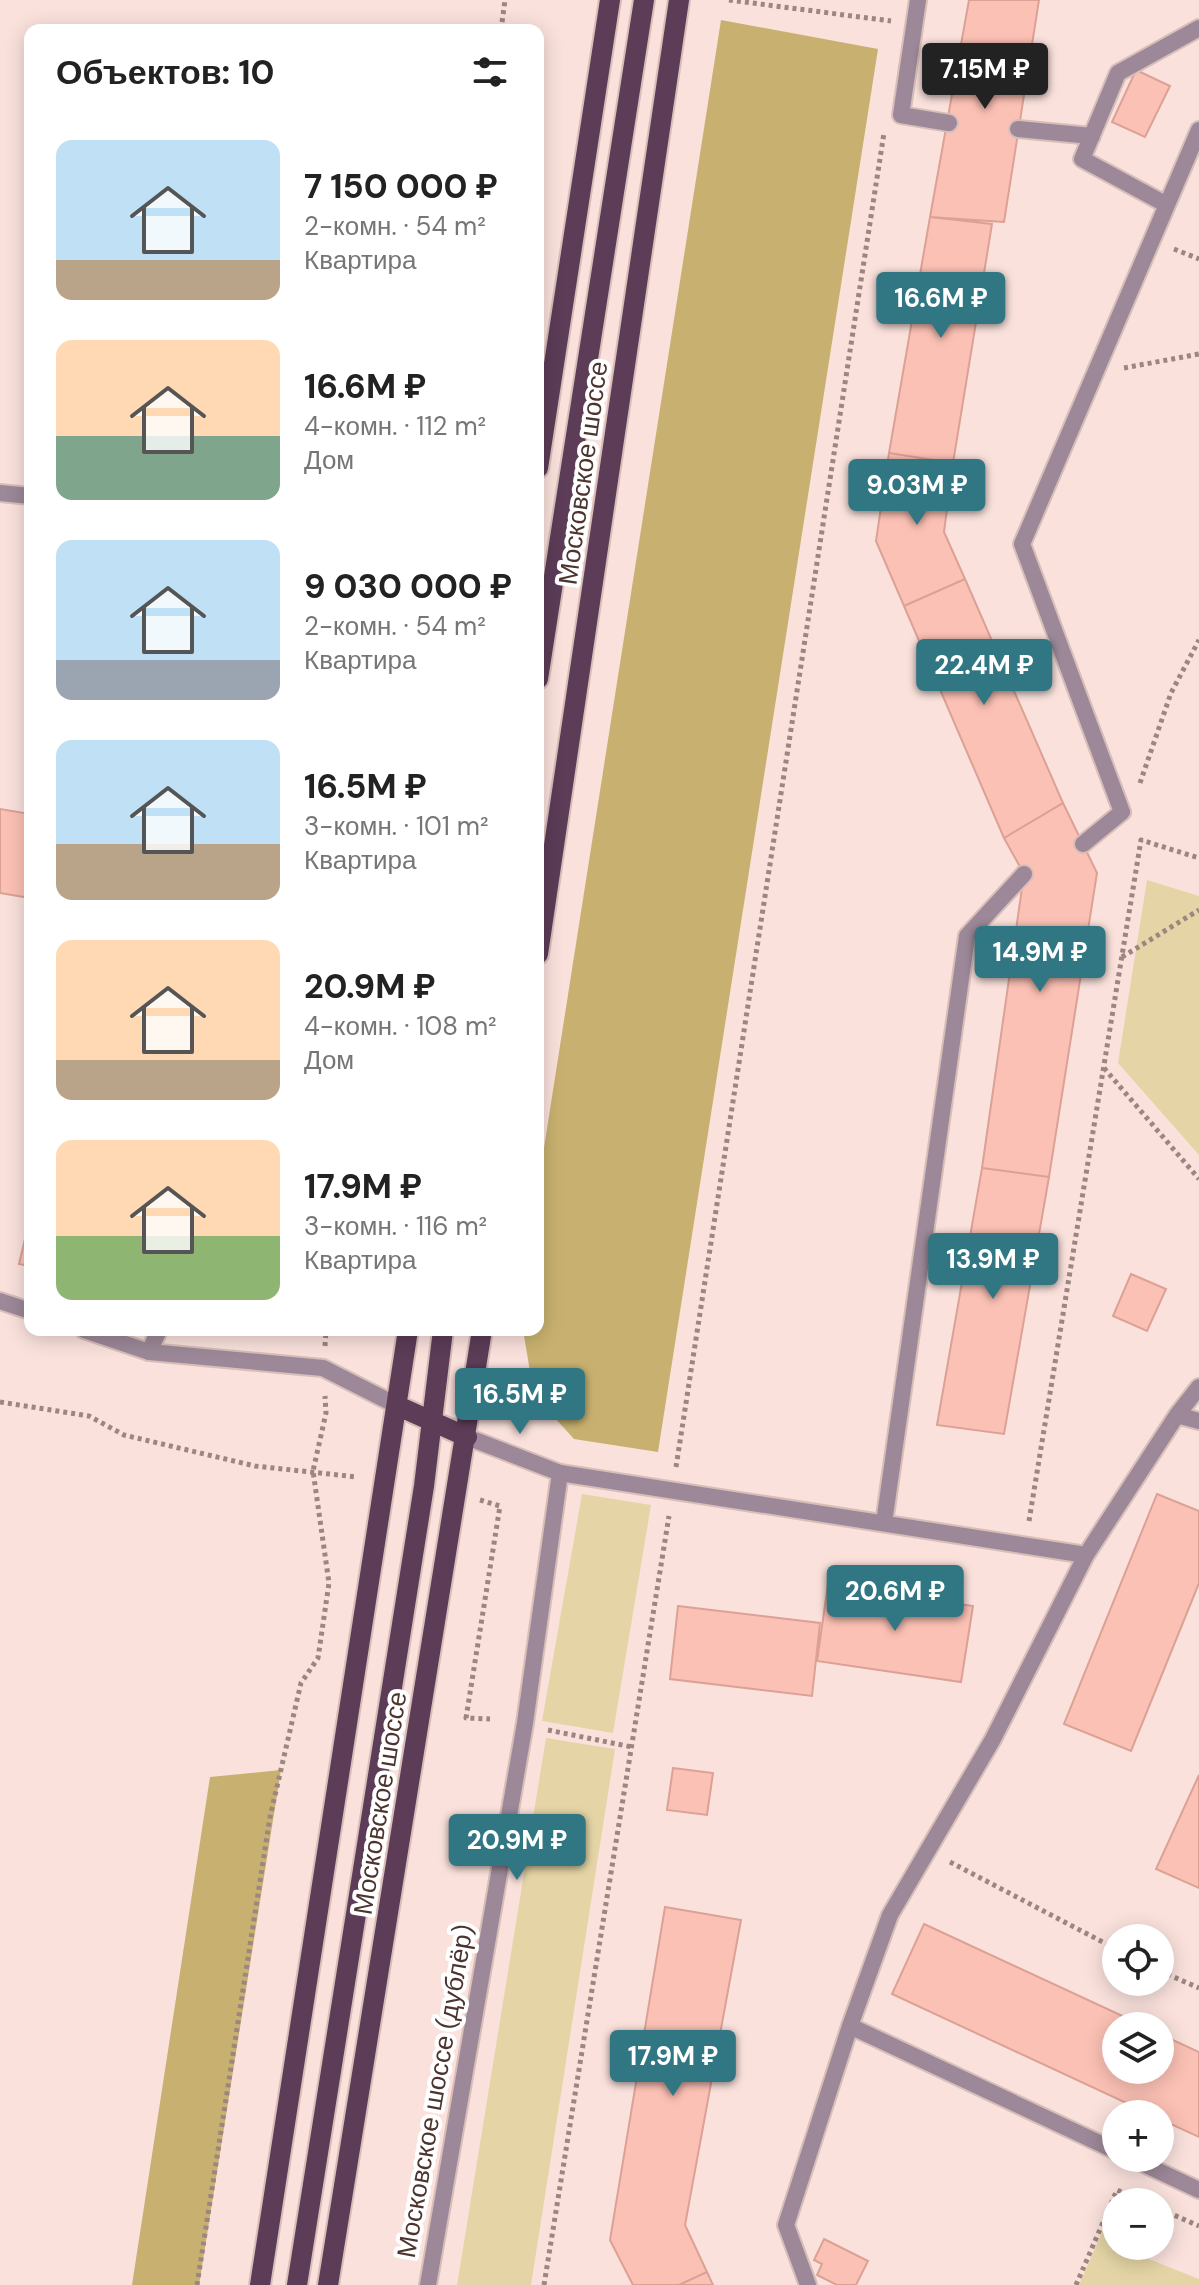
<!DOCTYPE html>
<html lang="ru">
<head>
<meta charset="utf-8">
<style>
	body { margin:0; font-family:"DM Sans",sans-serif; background:#f2f2f2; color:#222; height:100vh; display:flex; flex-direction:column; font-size:30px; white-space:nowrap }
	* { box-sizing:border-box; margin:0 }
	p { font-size:26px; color:#767676 }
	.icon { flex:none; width:44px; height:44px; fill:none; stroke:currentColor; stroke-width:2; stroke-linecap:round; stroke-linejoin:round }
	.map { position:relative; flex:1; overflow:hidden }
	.panel { position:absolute; left:24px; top:24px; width:520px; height:1312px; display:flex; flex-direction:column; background:#fff; border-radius:16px; box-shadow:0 4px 20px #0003 }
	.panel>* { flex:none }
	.controls { position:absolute; left:1102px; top:1924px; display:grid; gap:16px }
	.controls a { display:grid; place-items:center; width:72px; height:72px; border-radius:50%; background:#fff; box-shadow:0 4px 20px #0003; font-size:40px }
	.price { position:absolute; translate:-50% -68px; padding:0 18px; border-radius:8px; background:#307683; color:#fff; font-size:26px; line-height:52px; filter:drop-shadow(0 2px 4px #0008) }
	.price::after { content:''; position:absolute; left:50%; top:48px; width:24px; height:18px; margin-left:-12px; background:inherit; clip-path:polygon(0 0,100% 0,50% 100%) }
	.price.on { background:#222; color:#fff }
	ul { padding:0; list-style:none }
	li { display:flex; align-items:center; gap:24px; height:200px; padding:0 32px }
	li span { display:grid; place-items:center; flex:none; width:224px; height:160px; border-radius:16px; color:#555 }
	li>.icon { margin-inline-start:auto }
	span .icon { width:96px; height:96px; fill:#fffc; stroke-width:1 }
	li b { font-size:34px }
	h2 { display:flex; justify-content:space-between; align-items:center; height:96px; padding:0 32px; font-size:34px }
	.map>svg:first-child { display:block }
	.green { fill:#e5d5a6 }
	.forest { fill:#c8b170 }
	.building { fill:#fcc1b5; stroke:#dca195; stroke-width:2 }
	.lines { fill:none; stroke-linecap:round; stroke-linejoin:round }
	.lane-casing { stroke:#d7beb9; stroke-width:20 }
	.street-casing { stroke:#d7beb9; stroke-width:20 }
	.primary-casing { stroke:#d7beb9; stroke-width:24 }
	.path { stroke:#9d8580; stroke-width:5; stroke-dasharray:4 4; stroke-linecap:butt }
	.lane { stroke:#9c8898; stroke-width:16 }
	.street { stroke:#9c8898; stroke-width:16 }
	.primary { stroke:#5c3c57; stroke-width:20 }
	.labels { text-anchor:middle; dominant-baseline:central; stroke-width:8; stroke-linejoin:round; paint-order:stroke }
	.street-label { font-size:26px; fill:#4c342f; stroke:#fff }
</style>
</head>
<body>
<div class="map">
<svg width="1199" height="2285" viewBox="0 0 1199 2285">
	<rect width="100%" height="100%" fill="#fae1dc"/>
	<path class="green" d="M1147 880 1199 896V1155L1118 1063Z
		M582 1494 651 1505 613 1733 542 1721Z
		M546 1738 615 1749 531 2285H457Z
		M1110 2214 1116 2217V2246L1199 2279V2285H1079Z"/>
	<path class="forest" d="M721 20 878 49 658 1452 574 1439 534 1395 523 1330H538V1186Z
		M281 1770 199 2285H132L210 1777Z"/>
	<path class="building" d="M969 0H1039L1004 222 930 217Z
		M1136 70 1170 86 1145 137 1112 122Z
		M930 217 992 224 953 463 889 453Z
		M889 453 953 463 944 532 965 579 904 606 876 541Z
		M965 579 1063 803 1004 838 904 606Z
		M1063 803 1097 873 1049 1177 982 1168 1024 874 1004 838Z
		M0 809 30 814V898L0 893Z
		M982 1168 1049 1177 1004 1434 937 1425Z
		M30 1218V1266L19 1264Z
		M1131 1274 1166 1289 1147 1331 1113 1316Z
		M1157 1494 1199 1511V1583L1131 1751 1064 1724Z
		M828 1584 973 1606 961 1682 817 1661Z
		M678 1606 820 1623 812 1696 670 1679Z
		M673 1768 713 1773 707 1815 667 1810Z
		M1199 1775V1888L1156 1869Z
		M665 1907 741 1920 685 2225 707 2272 679 2285H633L610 2240Z
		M924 1924 1144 2026H1116V2070H1160V2034L1199 2052V2137L1160 2119V2114H1150L892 1994Z
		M824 2239 868 2261 856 2285H837L817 2275 822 2264 814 2260Z
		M707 2272 713 2285H679Z"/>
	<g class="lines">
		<g class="lane-casing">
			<path id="lane" d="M918 0 901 115 949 123
				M1018 129 1092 136
				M1167 205 1082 159 1118 73 1199 28
				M0 493 30 496
				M1083 844 1122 812 1022 544 1199 130
				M149 1352 159 1330
				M1177 1415 1199 1387
				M560 1473 1086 1555 1177 1415 1199 1421
				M884 1523 967 936 1024 874
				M850 2026 1116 2151
				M1131 2158 1199 2190
				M808 2285 786 2225 850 2026 890 1915 993 1739 1086 1555"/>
		</g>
		<g class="street-casing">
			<path id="street" d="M0 1301 30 1311
				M84 1330 149 1352 323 1368 398 1406
				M428 2285 525 1723 560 1473 467 1437"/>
		</g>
		<g class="primary-casing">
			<path id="primary" d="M538 468 610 0
				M538 679 644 0
				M538 954 679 0
				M398 1406 467 1437
				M260 2285 408 1330
				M297 2285 424 1486 443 1330
				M328 2285 482 1330"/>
		</g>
		<path class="path" d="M729 0 891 21
			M501 30 505 0
			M1174 249 1199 259
			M1124 368 1199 354
			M1140 783 1171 693 1199 640
			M1122 957 1199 910
			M1104 1068 1199 1179
			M325 1346 326 1330
			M0 1402 89 1416 124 1435 255 1466 357 1477
			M676 1467 884 133
			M480 1500 500 1506 466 1718 490 1719
			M1029 1521 1141 840 1199 858
			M548 1730 632 1747
			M950 1862 1116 1949
			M1160 1971 1199 1988
			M1160 2209 1199 2226
			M197 2285 270 1817 301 1683 318 1658 329 1583 313 1471 326 1413 325 1396
			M544 2285 669 1516
			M1076 2285 1117 2190 1144 2202"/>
		<use href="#lane" class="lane"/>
		<use href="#street" class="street"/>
		<use href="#primary" class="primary"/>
	</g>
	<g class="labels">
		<g class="street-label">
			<text transform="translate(583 473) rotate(-82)">Московское шоссе</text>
			<text transform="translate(380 1803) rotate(-81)">Московское шоссе</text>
			<text transform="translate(435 2091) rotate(-80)">Московское шоссе (дублёр)</text>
		</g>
	</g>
</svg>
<div class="controls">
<a><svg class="icon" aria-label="locate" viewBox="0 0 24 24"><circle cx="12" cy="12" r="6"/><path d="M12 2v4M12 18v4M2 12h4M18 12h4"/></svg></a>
<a><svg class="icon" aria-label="layers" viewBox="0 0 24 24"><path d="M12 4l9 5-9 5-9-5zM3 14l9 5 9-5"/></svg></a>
<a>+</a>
<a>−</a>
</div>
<b class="price on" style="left:985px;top:111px">7.15M ₽</b>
<b class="price" style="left:941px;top:340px">16.6M ₽</b>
<b class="price" style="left:917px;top:527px">9.03M ₽</b>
<b class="price" style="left:984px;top:707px">22.4M ₽</b>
<b class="price" style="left:1040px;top:994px">14.9M ₽</b>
<b class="price" style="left:993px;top:1301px">13.9M ₽</b>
<b class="price" style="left:520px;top:1436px">16.5M ₽</b>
<b class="price" style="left:895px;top:1633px">20.6M ₽</b>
<b class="price" style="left:517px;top:1882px">20.9M ₽</b>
<b class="price" style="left:673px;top:2098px">17.9M ₽</b>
<section class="panel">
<h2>Объектов: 10<svg class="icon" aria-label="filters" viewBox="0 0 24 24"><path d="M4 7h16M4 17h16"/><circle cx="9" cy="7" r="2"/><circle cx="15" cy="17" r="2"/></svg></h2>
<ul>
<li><span style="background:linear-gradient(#bfe0f5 75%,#b9a48a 0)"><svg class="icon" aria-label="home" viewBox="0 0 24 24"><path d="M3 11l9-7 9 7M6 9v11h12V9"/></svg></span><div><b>7 150 000 ₽</b><p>2-комн. · 54 m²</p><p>Квартира</p></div></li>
<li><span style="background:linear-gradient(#ffd9b3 60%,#7fa58c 0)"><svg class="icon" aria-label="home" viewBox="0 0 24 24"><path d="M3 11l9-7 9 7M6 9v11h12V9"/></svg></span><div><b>16.6M ₽</b><p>4-комн. · 112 m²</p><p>Дом</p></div></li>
<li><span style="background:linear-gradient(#bfe0f5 75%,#9aa5b1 0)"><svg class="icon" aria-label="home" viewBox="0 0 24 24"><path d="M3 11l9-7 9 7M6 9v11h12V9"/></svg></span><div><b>9 030 000 ₽</b><p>2-комн. · 54 m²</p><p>Квартира</p></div></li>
<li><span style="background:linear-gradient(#bfe0f5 65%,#b9a48a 0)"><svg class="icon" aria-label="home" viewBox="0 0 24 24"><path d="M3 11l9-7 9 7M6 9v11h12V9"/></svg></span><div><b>16.5M ₽</b><p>3-комн. · 101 m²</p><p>Квартира</p></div></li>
<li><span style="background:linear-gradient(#ffd9b3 75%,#b9a48a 0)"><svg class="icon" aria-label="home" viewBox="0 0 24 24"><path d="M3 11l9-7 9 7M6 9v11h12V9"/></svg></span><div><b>20.9M ₽</b><p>4-комн. · 108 m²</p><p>Дом</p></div></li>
<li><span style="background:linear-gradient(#ffd9b3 60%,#8fb573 0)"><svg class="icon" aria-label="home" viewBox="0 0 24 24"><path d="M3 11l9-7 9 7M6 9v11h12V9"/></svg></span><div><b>17.9M ₽</b><p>3-комн. · 116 m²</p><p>Квартира</p></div></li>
</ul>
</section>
</div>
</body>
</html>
